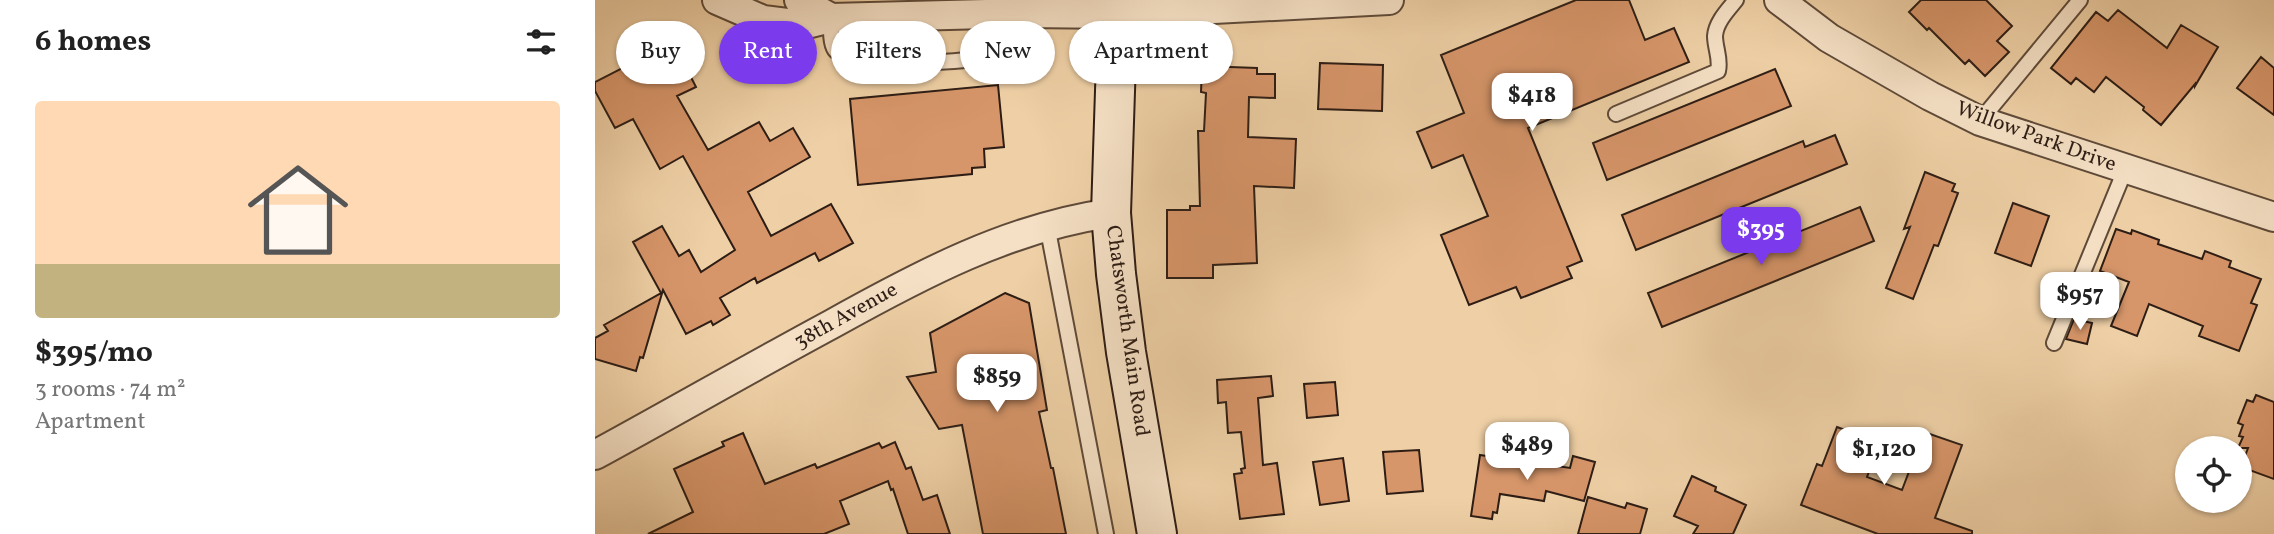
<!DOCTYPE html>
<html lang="en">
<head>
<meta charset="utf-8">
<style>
	body { margin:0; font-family:Vollkorn,serif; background:#f2f2f2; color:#222; height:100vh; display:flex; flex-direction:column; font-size:26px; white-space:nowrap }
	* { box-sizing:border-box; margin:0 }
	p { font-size:23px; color:#767676 }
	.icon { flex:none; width:38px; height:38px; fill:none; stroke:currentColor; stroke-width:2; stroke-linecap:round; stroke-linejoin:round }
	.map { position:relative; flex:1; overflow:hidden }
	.sheet { display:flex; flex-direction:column; background:#fff; width:595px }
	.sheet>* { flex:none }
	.banner { position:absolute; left:21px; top:21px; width:665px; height:63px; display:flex; gap:14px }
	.fabs { position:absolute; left:1580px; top:436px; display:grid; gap:14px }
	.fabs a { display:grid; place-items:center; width:77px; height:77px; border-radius:50%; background:#fff; box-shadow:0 2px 5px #0004; font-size:35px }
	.price { position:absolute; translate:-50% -60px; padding:0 16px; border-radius:14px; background:#fff; color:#222; font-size:23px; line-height:46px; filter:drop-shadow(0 2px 4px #0008) }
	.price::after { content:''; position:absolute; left:50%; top:42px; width:21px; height:16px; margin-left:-10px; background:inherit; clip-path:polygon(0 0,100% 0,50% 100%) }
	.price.selected { background:#7c3aed; color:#fff }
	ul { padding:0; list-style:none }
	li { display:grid; align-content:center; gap:14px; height:371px; padding:0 35px }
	li span { display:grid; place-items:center; height:217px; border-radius:7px; color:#555 }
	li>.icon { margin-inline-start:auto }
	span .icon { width:126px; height:126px; fill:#fffc; stroke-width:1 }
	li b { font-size:30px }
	h2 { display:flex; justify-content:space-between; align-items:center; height:84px; padding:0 35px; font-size:30px }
	.chip { padding:0 24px; border-radius:32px; background:#fff; box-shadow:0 2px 5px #0004; font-size:24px; line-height:63px }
	.chip.selected { background:#7c3aed; color:#fff }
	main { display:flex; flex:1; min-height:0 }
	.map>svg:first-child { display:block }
	.building { fill:#d7966a; stroke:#2d1d15; stroke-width:2 }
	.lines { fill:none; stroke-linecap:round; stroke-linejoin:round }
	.lane-casing { stroke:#5e4a39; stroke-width:18 }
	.street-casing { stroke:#5e4a39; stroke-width:32 }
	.secondary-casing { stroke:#2d1d15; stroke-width:42 }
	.lane { stroke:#f5e0c5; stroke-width:14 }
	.street { stroke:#f5e0c5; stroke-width:28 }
	.secondary { stroke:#f5e0c5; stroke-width:38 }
	.labels { text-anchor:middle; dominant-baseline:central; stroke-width:5; stroke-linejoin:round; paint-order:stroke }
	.street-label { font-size:21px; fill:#2d1d15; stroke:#f5e0c5 }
</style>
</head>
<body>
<main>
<section class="sheet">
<h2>6 homes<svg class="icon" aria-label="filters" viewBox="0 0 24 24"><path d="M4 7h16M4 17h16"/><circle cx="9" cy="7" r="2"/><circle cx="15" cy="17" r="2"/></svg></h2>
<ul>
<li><span style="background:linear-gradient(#ffd9b3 75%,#c2b280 0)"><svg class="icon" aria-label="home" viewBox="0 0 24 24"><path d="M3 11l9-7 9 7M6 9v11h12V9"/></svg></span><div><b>$395/mo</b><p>3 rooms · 74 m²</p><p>Apartment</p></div></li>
</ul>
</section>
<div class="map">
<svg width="1679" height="534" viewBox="0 0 1679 534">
	<rect width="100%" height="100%" fill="#efd0a6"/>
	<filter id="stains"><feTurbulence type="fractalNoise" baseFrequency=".00286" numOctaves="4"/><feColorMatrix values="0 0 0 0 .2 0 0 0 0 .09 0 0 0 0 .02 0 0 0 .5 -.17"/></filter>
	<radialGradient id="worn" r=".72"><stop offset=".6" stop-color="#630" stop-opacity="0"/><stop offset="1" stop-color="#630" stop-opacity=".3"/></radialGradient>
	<path class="building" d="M981 0H1034L1050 40 1079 28 1094 62 933 128 987 261 972 267 977 278 926 298 921 287 874 305 846 235 893 216 868 155 837 168 822 132 869 113 846 55Z
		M1326 0H1391L1417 26 1402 41 1414 52 1390 76 1374 60 1370 64 1334 28 1332 30 1314 12Z
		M1523 10 1572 48 1586 25 1623 47 1600 86V84L1566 125 1548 110 1549 107 1511 77 1499 92 1481 78 1476 84 1456 68 1501 12 1513 21Z
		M78 42 101 87 82 96 113 150 164 122 175 141 198 128 215 157 153 192 176 236 236 204 258 243 224 261 220 253 162 283 160 278 125 298 135 315 118 325 116 321 91 334 68 290 48 358 45 357 41 371 0 359V338L13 331 9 325 66 293 38 242 67 226 84 256 94 250 106 272 140 250 88 156 65 169 38 119 20 128 0 91V82Z
		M1666 57 1679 68V115L1642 88Z
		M725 63 788 65 787 111 723 109Z
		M607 66 662 68V74H680V98L654 97 653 137 701 139 699 188 659 186 662 263 618 265V278H572V210H595V206H605L603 131H609L611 93 606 92Z
		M1180 69 1196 106 1012 180 998 143Z
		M403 85 409 147 389 149 390 167 377 168V174L263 185 255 99Z
		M1240 135 1252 164 1041 250 1027 215 1208 141 1210 147Z
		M1330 172 1360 184 1357 191 1363 193 1343 246 1339 245 1318 299 1291 288 1315 227 1309 229Z
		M1418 203 1454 216 1436 266 1400 253Z
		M1265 207 1279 241 1067 327 1053 293Z
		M1521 229 1536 234 1537 230 1564 240 1563 244 1607 259 1610 251 1636 261 1634 267 1666 279 1656 303 1662 305 1644 351 1604 336 1608 326 1554 304 1542 336 1516 326 1534 282 1505 271Z
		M410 293 434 303 452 410 444 412 456 468H458L471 534H388L367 425 344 429 312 377 341 372 335 333Z
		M1479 319 1497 323 1492 344 1471 339Z
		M676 376 678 396 663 398 668 465 682 463 689 514 645 519 639 474 647 473 646 469 650 468 646 432 633 433 631 402 623 403 622 380Z
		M740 382 743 415 712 418 709 384Z
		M1661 395 1679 402V479L1646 467 1653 448H1643L1648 437 1644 436 1648 425 1643 423 1652 400 1658 402Z
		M1242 427 1285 443 1272 477 1307 490 1329 432 1367 445 1340 518 1377 531V534H1283L1206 505 1222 464 1227 466Z
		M148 433 170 484 220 464 222 468 284 443 287 448 300 442 311 469 316 467 328 500 342 495 355 534H313L298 489 296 490 293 481 245 501 254 524 229 534H53L98 512 79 469 129 446 127 442Z
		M824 450 828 491 792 494 788 452Z
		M885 455 975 468 978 456 1000 462 989 501 951 491 949 501 905 494 902 513 898 512 897 519 876 516Z
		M748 458 754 501 725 505 718 462Z
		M1097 476 1121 487 1120 491 1151 505 1138 534H1098L1103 526 1079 516Z
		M993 497 1030 508 1032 503 1052 509 1045 534H983Z"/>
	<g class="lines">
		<g class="lane-casing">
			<path id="lane" d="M236 18C236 27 235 43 240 50 251 66 370 65 388 56 404 48 417 28 429 14
				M1021 114 1123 71C1126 59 1120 48 1120 36 1121 22 1133 10 1141 0
				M1385 121 1485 0
				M452 225 511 534
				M1459 343 1530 170"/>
		</g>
		<g class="street-casing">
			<path id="street" d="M122 0 168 20 208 25 236 18 430 13 523 14 794 0
				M204 0 236 18
				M1184 0 1234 38 1335 96 1385 121 1679 217
				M0 455C79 412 157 367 237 324 325 275 415 227 516 213"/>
		</g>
		<g class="secondary-casing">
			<path id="secondary" d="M523 0 516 213 521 274 531 352 562 534"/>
		</g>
		<use href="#lane" class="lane"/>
		<use href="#street" class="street"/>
		<use href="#secondary" class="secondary"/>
	</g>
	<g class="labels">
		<g class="street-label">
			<text transform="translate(1441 137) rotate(20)">Willow Park Drive</text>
			<text transform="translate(251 316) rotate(-29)">38th Avenue</text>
			<text transform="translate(532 331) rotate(82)">Chatsworth Main Road</text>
		</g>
	</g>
	<rect width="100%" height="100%" filter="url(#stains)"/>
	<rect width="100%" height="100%" fill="url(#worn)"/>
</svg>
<div class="fabs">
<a><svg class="icon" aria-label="locate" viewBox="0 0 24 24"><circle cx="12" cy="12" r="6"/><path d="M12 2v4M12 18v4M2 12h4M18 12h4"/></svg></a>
</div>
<b class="price" style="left:937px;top:133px">$418</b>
<b class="price selected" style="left:1166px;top:267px">$395</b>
<b class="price" style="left:1485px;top:332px">$957</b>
<b class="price" style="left:402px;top:414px">$859</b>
<b class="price" style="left:932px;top:482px">$489</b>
<b class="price" style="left:1289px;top:487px">$1,120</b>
<div class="banner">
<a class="chip">Buy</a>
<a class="chip selected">Rent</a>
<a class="chip">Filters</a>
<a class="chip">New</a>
<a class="chip">Apartment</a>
</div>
</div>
</main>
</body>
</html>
